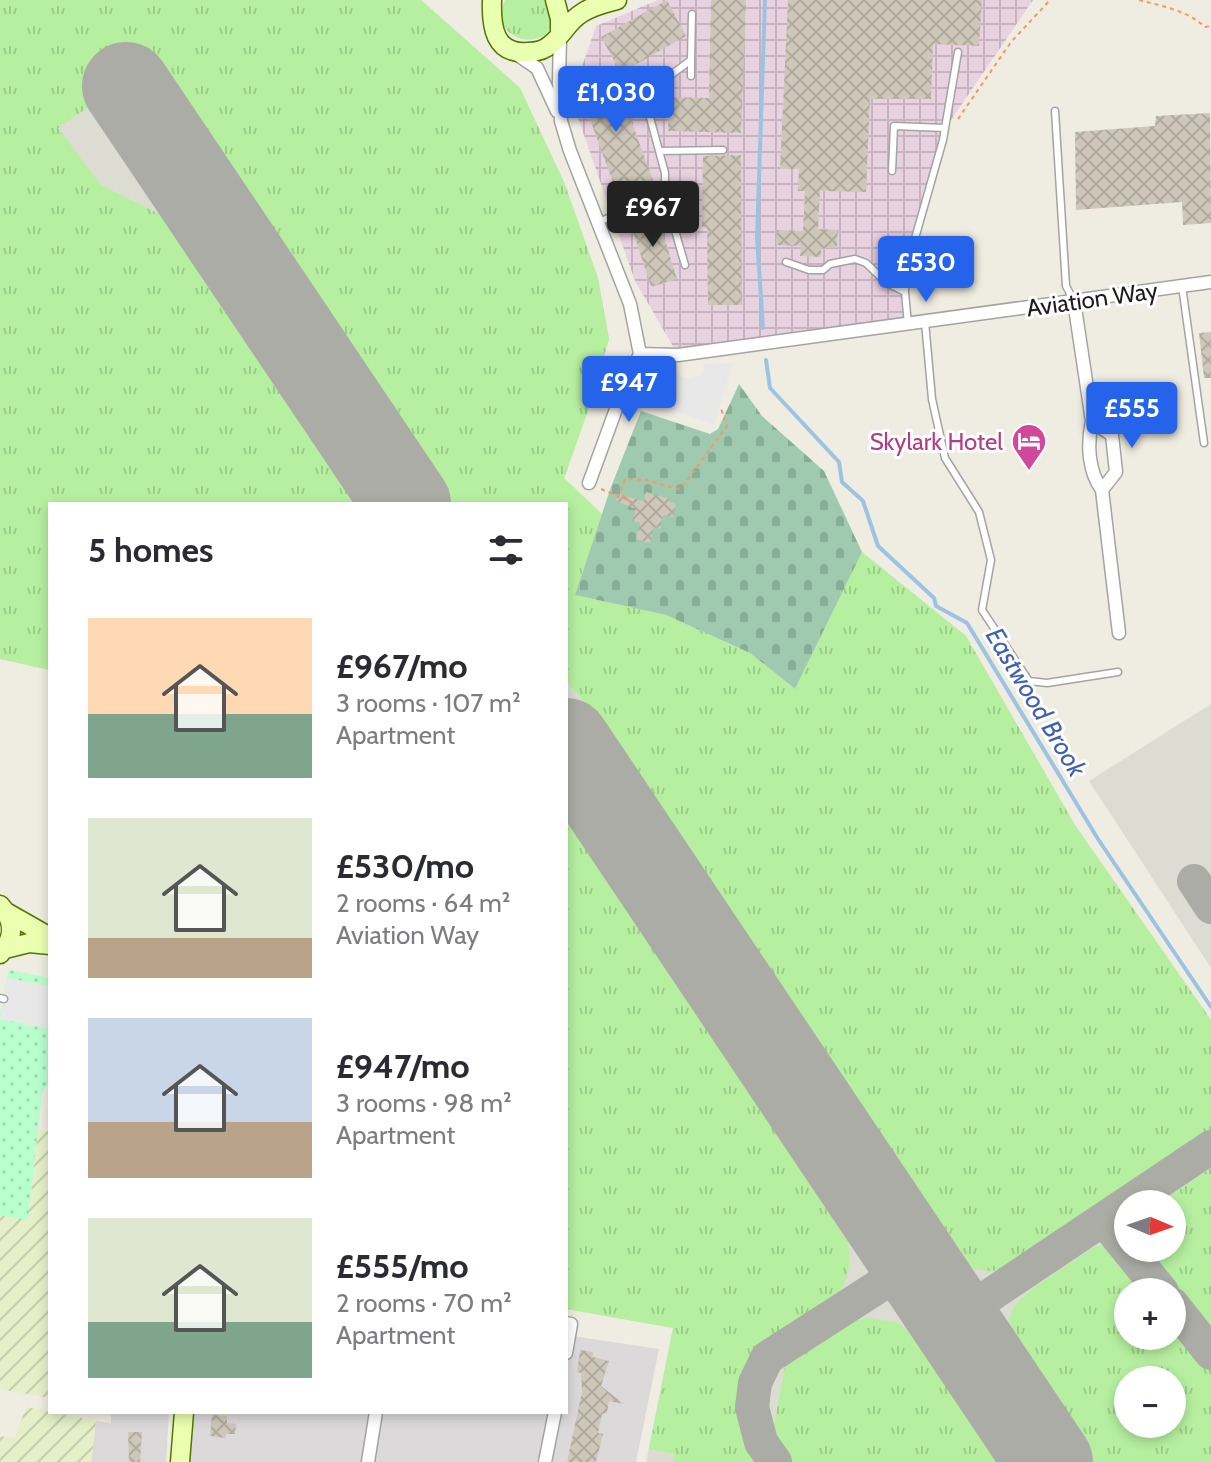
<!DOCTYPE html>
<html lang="en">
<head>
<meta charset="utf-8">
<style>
	body { margin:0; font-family:Cabin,sans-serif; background:#f2f2f3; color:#2b2b33; height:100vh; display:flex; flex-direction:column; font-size:30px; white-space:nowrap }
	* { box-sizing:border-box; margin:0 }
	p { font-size:26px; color:#7c7c81 }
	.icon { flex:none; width:44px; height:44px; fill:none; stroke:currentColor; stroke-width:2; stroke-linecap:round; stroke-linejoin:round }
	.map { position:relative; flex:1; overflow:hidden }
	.panel { position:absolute; left:48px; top:502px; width:520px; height:912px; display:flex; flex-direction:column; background:#fff; border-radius:0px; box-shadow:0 4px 12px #0003 }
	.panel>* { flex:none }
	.needle { width:52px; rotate:92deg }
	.buttons { position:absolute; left:1114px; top:1190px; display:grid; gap:16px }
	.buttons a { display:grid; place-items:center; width:72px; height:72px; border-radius:50%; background:#fff; box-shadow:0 4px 12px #0003; font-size:40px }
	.price { position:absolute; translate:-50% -68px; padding:0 18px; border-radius:8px; background:#2563eb; color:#fff; font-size:26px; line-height:52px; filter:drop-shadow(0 2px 4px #0008) }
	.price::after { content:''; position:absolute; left:50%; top:48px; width:24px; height:18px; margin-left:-12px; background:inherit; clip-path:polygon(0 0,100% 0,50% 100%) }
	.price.on { background:#222; color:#fff }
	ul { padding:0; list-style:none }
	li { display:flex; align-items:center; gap:24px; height:200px; padding:0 40px }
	li span { display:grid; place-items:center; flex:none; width:224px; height:160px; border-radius:0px; color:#555 }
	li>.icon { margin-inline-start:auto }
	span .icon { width:96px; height:96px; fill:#fffc; stroke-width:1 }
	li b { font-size:34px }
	h2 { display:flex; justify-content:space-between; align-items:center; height:96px; padding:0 40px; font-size:34px }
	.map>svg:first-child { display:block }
	.residential { fill:#dbd9d9 }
	.industrial { fill:url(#industrial-grid) }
	.airport { fill:#dddcd3; fill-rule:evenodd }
	.farmland { fill:url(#farmland-furrows) }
	.grass { fill:url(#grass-tufts); fill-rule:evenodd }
	.cemetery { fill:url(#cemetery-stones) }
	.park { fill:url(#park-dots) }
	.parking { fill:#e8e8e8 }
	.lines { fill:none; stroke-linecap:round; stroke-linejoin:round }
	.stream { stroke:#9cc3e2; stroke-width:4 }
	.taxiway { stroke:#acaca6; stroke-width:34 }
	.runway { stroke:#acaca6; stroke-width:88 }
	.building { fill:url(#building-cross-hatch) }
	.lane-casing { stroke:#a3a3a3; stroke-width:9 }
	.street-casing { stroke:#a3a3a3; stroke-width:15 }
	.secondary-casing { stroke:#507700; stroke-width:21 }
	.path { stroke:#ff9462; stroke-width:2; stroke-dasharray:4 4; stroke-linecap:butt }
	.lane { stroke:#fff; stroke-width:6 }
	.street { stroke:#fff; stroke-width:12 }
	.secondary { stroke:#eaffaf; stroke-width:18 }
	.labels { text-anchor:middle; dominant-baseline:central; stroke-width:6; stroke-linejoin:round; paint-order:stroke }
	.street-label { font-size:24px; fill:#1c1c1c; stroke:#fff }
	.hotel-label { font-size:24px; fill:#b23c85; stroke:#fff; text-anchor:end }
	.water-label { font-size:26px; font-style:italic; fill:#3f61b5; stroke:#fff }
</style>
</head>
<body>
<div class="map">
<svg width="1211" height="1462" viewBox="0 0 1211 1462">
	<defs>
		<pattern id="industrial-grid" width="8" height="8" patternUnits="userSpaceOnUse" patternTransform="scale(2)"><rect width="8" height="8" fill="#e9d2e0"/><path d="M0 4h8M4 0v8" fill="none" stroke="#c7b4c0"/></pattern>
		<pattern id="farmland-furrows" width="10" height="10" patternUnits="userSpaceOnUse" patternTransform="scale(2)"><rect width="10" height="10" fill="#e5f0c9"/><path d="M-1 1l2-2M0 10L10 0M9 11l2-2" fill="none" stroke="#c4cdac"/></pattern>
		<pattern id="grass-tufts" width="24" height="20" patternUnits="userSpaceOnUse" patternTransform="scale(2)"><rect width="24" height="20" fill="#b6efa0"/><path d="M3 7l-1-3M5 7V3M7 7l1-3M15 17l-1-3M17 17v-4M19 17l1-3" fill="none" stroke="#9ccc89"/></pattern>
		<pattern id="cemetery-stones" width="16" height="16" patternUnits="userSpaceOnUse" patternTransform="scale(2)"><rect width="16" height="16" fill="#9fcaaf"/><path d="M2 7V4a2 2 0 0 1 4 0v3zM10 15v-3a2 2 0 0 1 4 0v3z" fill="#88ad96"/></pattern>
		<pattern id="park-dots" width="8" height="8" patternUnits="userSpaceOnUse" patternTransform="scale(2)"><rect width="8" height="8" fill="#b8ffcd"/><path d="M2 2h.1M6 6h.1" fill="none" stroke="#9edaaf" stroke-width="1.8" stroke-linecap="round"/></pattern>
		<pattern id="building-cross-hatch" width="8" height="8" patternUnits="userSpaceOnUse" patternTransform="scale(2)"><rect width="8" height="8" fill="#cfc8ba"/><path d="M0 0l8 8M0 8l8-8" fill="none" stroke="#b1ab9f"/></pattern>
	</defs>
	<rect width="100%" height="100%" fill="#efede1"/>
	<path class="residential" d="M566 1335 659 1349 636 1462H186L190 1412H566Z
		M111 1412H169L166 1462H91L96 1421 111 1423Z"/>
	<path class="industrial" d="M658 0H1033L949 123 902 279 903 326 678 355 635 281 571 98 596 26Z"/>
	<path class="airport" d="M0 0H421L520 88 564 182 598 278 609 339 588 411 564 478 602 514 575 595 795 689 862 552 966 636 1075 825 1211 1020V1462H646L673 1328 566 1309V504H50V670L0 659ZM1128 1204H1172V1248H1128ZM1128 1292H1172V1336H1128ZM1128 1380H1172V1424H1128Z
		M1211 704V968L1089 781Z"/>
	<path class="farmland" d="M38 1129 50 1131V1398L0 1389V1215L28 1219Z
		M26 1407 96 1421 91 1462H0V1436L15 1438Z"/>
	<path class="grass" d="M0 0H421L520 88 564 182 598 278 609 339 588 411 564 478 602 514 575 595 666 615 750 653 795 689 862 552 966 636 1075 825 1211 1020V1130L1005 1269C983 1274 966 1268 948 1256L596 730 591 710 566 681V504H442L294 281 287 284 144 69 58 128 101 185 173 221 235 315 231 319 327 463 334 459 363 504H50V670L0 659Z
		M505 0H549C550 6 553 13 553 19 550 54 485 42 505 0Z
		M566 816 848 1242C851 1263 849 1284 833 1299 812 1319 783 1330 761 1349 726 1377 735 1427 754 1462H673L674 1454 649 1449 673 1328 566 1309Z
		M1211 1168V1342L1136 1248H1172V1204H1158Z
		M1096 1246C1125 1246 1138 1271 1154 1292H1128V1336H1172V1314L1211 1362V1462H1084L1012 1355C1001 1312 1015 1300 1048 1278 1064 1267 1080 1256 1096 1246ZM1172 1380V1424H1128V1380Z
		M866 1318 896 1322 908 1330 997 1462H792L773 1432 785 1365 854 1321Z"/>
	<path class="cemetery" d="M739 384 762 416 824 471 862 552 795 689 750 653 666 615 575 595 611 487 641 411 710 434 718 429Z"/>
	<path class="park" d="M9 970 50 978V1081L42 1093 28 1220 0 1215V1014Z"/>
	<path class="parking" d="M733 363 714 425 655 403 670 373 690 379 702 375 705 364Z
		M8 978 50 986V1029L0 1019Z"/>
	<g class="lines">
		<path class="stream" d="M763 328 757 238 765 0
			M766 360 770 388 839 462 842 482 863 501 878 546 934 598 936 606 967 623 1098 839 1211 1007"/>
		<path class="taxiway" d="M1194 881 1211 907
			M1104 1220 1162 1292
			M882 1282 894 1262 897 1235
			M1172 1304 1211 1353
			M975 1352C969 1332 968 1320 980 1302L1211 1147
			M775 1462 761 1442 752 1407 755 1383 767 1358 893 1277C913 1278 922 1283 938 1296"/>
		<path class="runway" d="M126 86 407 504
			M566 742 1049 1462"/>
	</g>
	<path class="building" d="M667 0 686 36 621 73 601 37Z
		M711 0H746L741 133 668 131 669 97 709 98Z
		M788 0H982L979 46 933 44 931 99H870L866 192 820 191 818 229 838 230 837 248H821V257L800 256 801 246 776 245 777 230 803 231 805 191H798L799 169H780Z
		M614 74 653 180 617 193 578 87Z
		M1210 113 1211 223 1183 225 1182 202 1076 210 1075 132 1155 126 1156 116Z
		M741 155 742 305H708L707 228 702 227 703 156Z
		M656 211 677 279 651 287 629 219Z
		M1211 332V378H1204L1199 333Z
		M646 492 670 499 669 502 676 504 673 517 663 515 660 529 654 527 650 543 636 539 640 523 632 521 636 509 616 501 618 494 644 501Z
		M580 1350 593 1352V1357L609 1361 601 1386 624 1404 609 1401 607 1413 602 1414 598 1433 603 1434 596 1462H567L582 1392 581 1373 577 1372Z
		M212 1415 227 1416V1423L236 1424 235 1434H226L225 1438 210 1436Z
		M128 1432H142L140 1462H129Z"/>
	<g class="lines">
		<g class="lane-casing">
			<path id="lane" d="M691 60 692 14
				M1055 111 1066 286 1074 301
				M660 151 723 150
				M892 171 894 126 945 128
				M665 196 685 265
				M598 222 665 196V173L644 95 691 60V76
				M786 262 809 270H823L830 264 855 259 866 263 887 283 905 292
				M1182 286 1204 443
				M925 322 932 399 945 458 979 512 991 560 982 610 1029 681 1047 683 1118 672
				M908 325 905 292 906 270 943 140 958 52
				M0 998 4 999"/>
		</g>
		<g class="street-casing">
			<path id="street" d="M560 36 559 82 561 121 570 151 630 304 640 354 623 390 589 483
				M515 53 537 68 557 111
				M1074 301 1092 421C1087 444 1088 471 1102 490L1119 633
				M640 354 678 355 1211 282
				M1092 421 1112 435 1116 472 1102 490
				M566 1323 571 1324 566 1353
				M368 1462 376 1412
				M545 1462 555 1412"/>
		</g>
		<g class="secondary-casing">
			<path id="secondary" d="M492 0C491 26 494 55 528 52 536 52 545 50 551 44 563 35 568 21 582 13 592 6 605 3 617 0
				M555 0 560 19V33
				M0 905C15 921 15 938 0 954
				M6 912 50 937
				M5 949 29 943 50 945
				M180 1462 184 1412"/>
		</g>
		<path class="path" d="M1139 0C1163 6 1188 11 1205 27L1211 26
			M958 119 1011 42 1050 0
			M601 489 632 502
			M618 498 625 479 646 480 678 489 683 486 727 426 720 406"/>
		<use href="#lane" class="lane"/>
		<use href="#street" class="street"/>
		<use href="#secondary" class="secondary"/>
	</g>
	<defs>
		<g id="hotel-pin" transform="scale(1.8)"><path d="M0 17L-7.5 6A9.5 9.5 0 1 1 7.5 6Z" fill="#d1479c" stroke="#fff"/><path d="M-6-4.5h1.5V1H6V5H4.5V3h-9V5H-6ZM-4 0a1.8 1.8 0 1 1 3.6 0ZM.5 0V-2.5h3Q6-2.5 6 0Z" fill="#fff"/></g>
	</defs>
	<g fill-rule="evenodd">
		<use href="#hotel-pin" x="1029" y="441"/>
	</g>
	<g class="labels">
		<g class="street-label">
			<text transform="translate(1092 299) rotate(-8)">Aviation Way</text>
		</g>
		<g class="hotel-label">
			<text x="1003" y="441">Skylark Hotel</text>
		</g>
		<g class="water-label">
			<text transform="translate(1036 702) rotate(59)">Eastwood Brook</text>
		</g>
	</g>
</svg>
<div class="buttons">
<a><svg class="needle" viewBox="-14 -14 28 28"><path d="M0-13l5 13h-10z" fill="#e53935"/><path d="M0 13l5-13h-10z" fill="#7c7c81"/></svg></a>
<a>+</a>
<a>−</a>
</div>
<b class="price" style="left:616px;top:134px">£1,030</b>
<b class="price on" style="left:653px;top:249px">£967</b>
<b class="price" style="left:926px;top:304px">£530</b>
<b class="price" style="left:629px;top:424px">£947</b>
<b class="price" style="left:1132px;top:450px">£555</b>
<section class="panel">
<h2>5 homes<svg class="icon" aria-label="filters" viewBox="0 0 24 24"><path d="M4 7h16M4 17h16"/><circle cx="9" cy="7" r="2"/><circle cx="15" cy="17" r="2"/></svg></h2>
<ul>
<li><span style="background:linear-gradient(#ffd9b3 60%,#7fa58c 0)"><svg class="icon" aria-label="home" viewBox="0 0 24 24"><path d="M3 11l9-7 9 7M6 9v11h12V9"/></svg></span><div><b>£967/mo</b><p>3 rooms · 107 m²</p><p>Apartment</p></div></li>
<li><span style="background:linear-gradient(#dfe7d0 75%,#b9a48a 0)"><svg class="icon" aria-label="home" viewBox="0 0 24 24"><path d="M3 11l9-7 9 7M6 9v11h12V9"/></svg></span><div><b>£530/mo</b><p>2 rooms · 64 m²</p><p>Aviation Way</p></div></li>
<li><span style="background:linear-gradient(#c9d6e8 65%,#b9a48a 0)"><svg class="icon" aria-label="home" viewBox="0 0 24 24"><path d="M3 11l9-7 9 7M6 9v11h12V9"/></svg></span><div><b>£947/mo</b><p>3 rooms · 98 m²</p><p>Apartment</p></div></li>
<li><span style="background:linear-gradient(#dfe7d0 65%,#7fa58c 0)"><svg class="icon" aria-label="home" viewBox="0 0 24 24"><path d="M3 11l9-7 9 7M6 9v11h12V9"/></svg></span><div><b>£555/mo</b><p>2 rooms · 70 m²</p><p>Apartment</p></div></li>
</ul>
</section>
</div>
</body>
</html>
